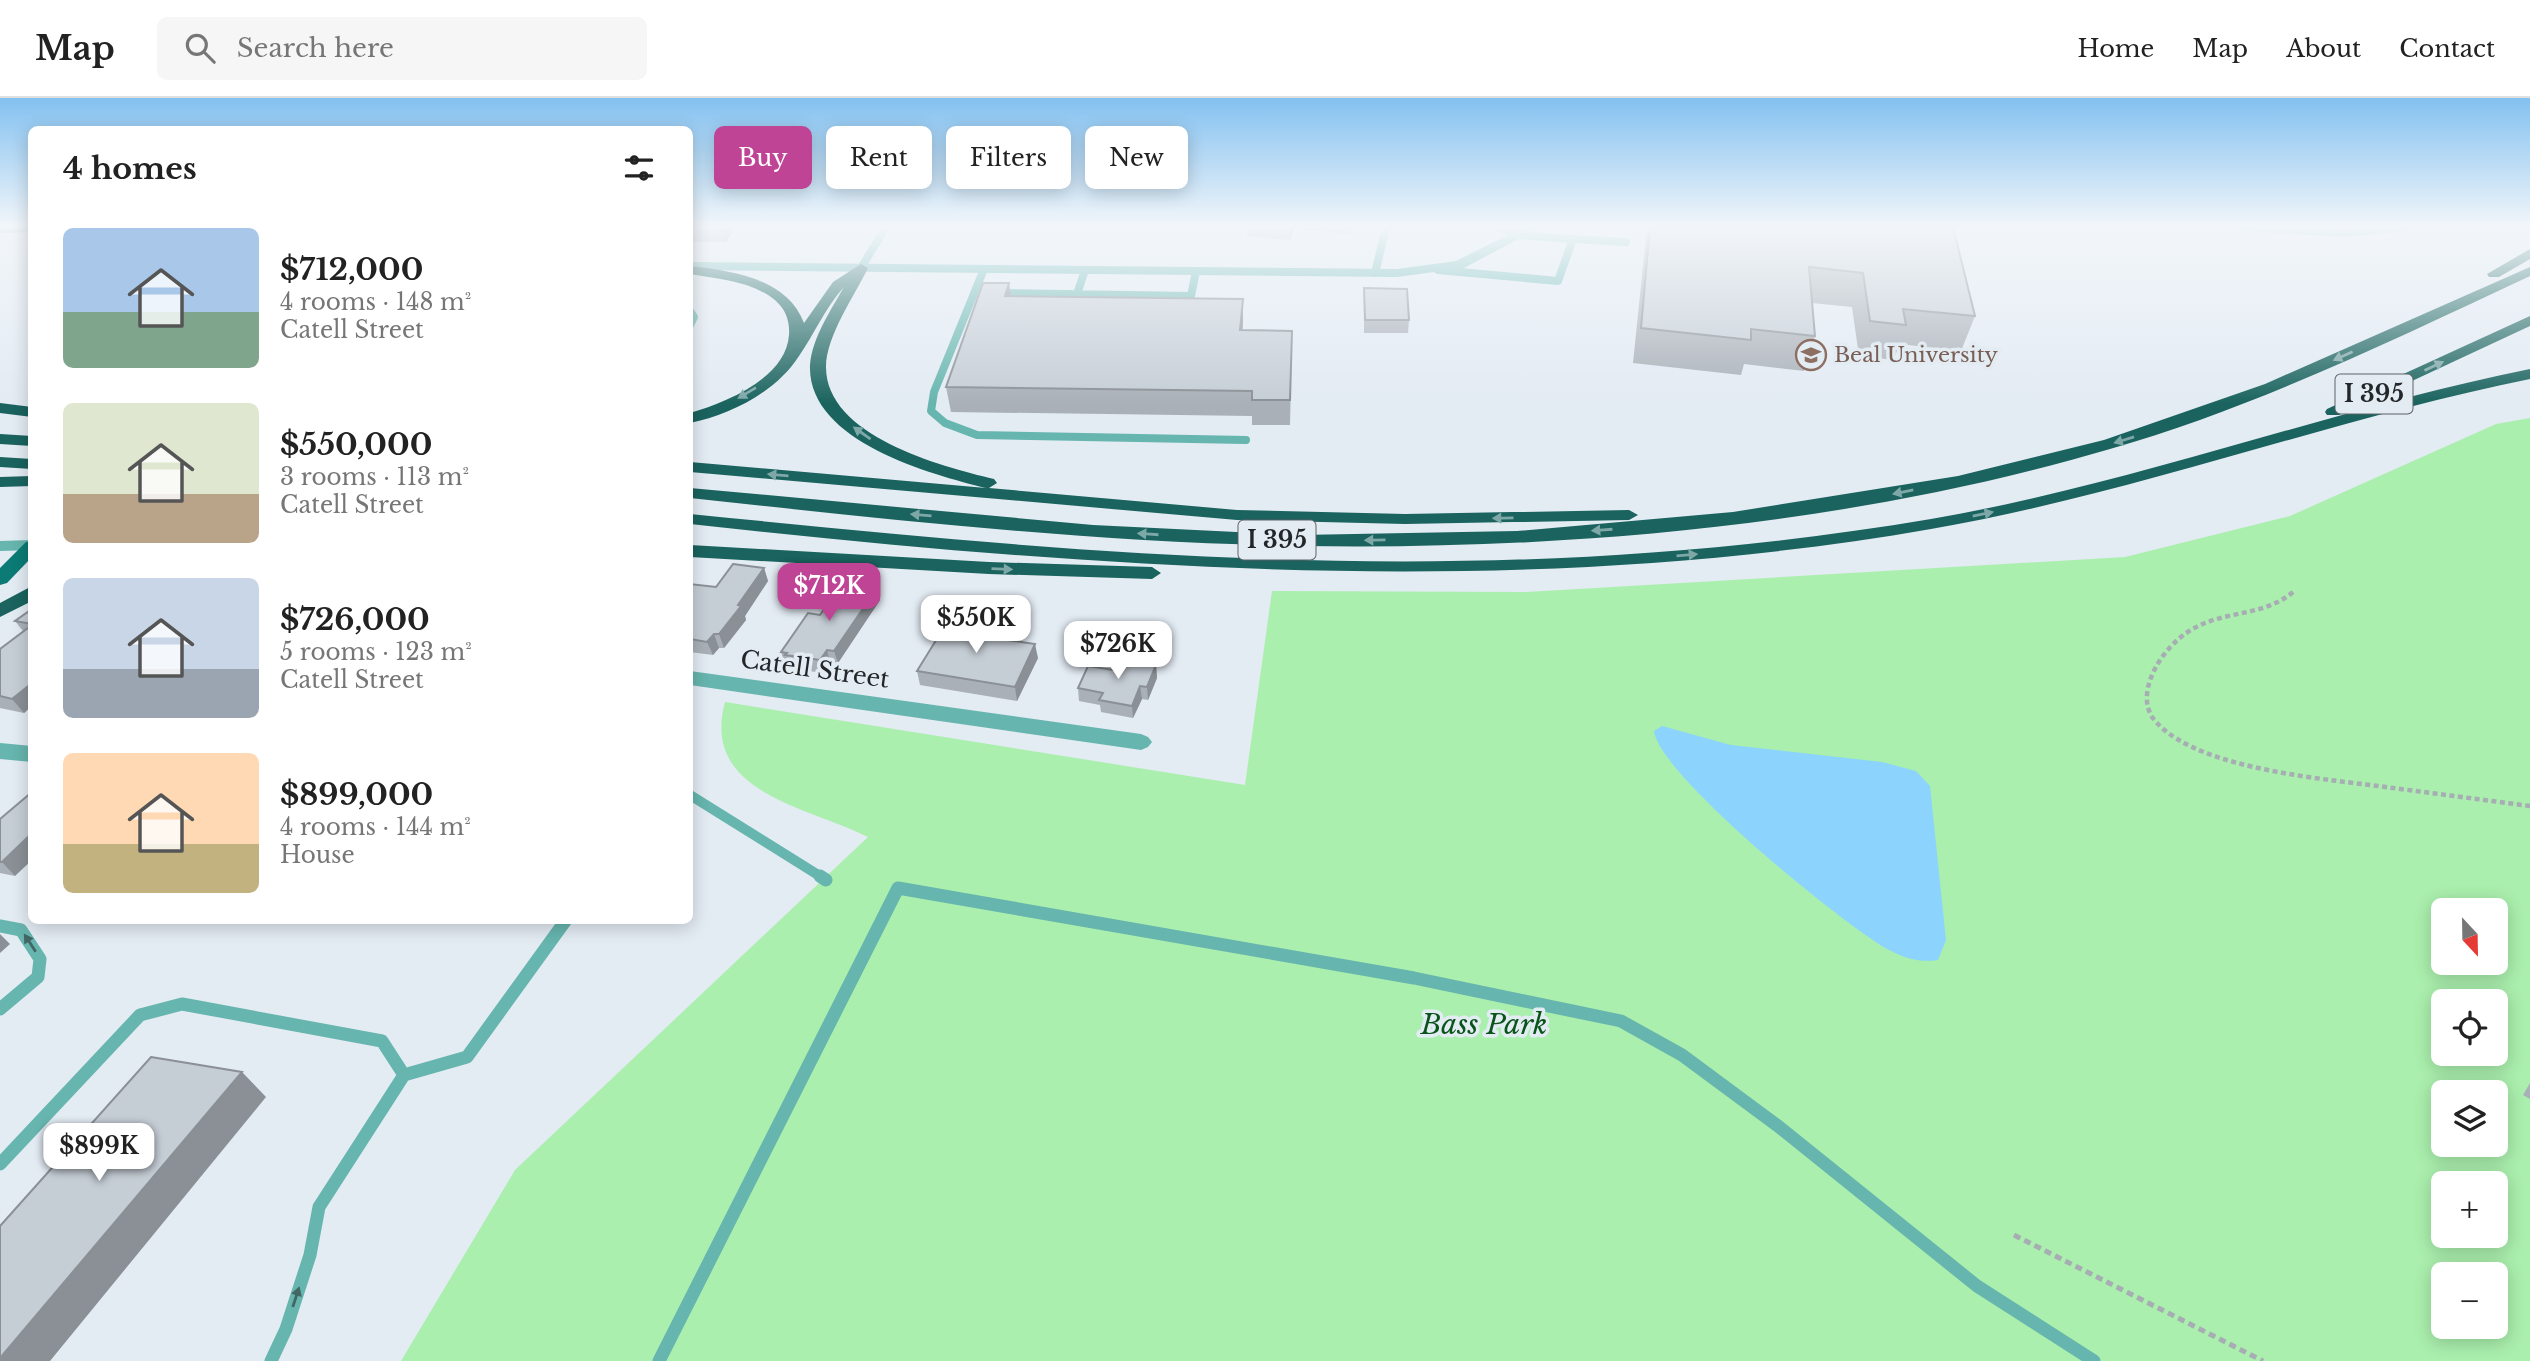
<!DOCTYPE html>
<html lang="en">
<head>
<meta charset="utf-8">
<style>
	body { margin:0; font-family:"Libre Baskerville",serif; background:#f6f6f6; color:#222; height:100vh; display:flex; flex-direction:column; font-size:26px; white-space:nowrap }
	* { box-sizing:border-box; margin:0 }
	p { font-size:23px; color:#767676 }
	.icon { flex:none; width:38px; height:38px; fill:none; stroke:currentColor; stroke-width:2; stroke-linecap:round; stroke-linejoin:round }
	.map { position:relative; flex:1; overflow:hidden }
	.side { position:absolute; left:28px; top:28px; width:665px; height:798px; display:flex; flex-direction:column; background:#fff; border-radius:10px; box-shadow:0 4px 18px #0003 }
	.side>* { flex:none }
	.top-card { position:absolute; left:714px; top:28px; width:665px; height:63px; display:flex; gap:14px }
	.needle { width:46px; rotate:158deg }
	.buttons { position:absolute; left:2431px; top:800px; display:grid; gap:14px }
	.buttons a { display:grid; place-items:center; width:77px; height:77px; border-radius:10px; background:#fff; box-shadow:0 4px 18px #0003; font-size:35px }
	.price { position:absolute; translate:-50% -60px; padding:0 16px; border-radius:14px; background:#fff; color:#222; font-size:23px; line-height:46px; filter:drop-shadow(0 2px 4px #0008) }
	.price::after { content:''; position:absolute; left:50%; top:42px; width:21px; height:16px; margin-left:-10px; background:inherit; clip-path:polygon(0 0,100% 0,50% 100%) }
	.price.on { background:#bf4496; color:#fff }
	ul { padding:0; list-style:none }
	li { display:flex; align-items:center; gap:21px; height:175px; padding:0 35px }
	li span { display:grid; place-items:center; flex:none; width:196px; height:140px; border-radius:10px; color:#555 }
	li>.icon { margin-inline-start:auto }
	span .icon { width:84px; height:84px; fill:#fffc; stroke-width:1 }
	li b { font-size:30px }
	h2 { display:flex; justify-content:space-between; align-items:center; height:84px; padding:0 35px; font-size:30px }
	.tag { padding:0 24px; border-radius:10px; background:#fff; box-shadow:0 4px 18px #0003; font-size:24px; line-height:63px }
	.tag.on { background:#bf4496; color:#fff }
	header { display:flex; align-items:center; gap:42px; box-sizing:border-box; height:98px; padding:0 35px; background:#fff; border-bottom:2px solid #e0e0e0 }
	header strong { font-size:33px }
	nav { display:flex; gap:38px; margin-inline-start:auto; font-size:24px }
	.search { width:490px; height:63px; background:#f6f6f6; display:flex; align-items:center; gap:18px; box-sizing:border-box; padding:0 24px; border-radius:10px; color:#767676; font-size:26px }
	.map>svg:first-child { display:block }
	.green { fill:#aaefad; fill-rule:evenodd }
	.water { fill:#8cd4fd }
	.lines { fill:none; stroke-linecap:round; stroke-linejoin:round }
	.path-far1 { stroke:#a6adb3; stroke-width:4.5; stroke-dasharray:5 3.5; stroke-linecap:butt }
	.path { stroke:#a6adb3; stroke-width:5; stroke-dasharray:7 4.5; stroke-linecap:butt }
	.service-far2 { stroke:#66b5ae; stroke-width:8 }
	.service-far1 { stroke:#66b5ae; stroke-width:10 }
	.service { stroke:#66b5ae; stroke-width:13 }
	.minor { fill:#66b5ae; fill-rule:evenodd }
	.tertiary { fill:#66b5ae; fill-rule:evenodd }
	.primary { fill:#0c7b75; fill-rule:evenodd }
	.motorway { fill:#1a635e; fill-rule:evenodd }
	.wall { fill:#a9b0b7 }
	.shaded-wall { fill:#8a9095 }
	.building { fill:#c5cdd5; stroke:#8a9095; stroke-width:2 }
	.oneway { fill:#7ea7a8 }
	.oneway2 { fill:#426765 }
	.labels { text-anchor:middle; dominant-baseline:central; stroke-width:7; stroke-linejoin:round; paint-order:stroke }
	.far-education-label { font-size:21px; fill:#785e54; stroke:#e3ebf3; text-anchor:start }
	.shield { fill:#e3ebf3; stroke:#5d6266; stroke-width:2 }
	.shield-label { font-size:23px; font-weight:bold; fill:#24272a }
	.street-label { font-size:24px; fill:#24272a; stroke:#e3ebf3 }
	.near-park-label { font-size:28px; font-style:italic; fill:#095519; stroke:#e3ebf3 }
</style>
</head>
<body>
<header>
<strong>Map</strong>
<div class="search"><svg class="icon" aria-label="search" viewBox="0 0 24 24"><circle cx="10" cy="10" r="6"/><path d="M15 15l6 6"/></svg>Search here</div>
<nav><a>Home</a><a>Map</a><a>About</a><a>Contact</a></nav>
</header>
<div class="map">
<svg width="2530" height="1263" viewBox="0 0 2530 1263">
	<rect width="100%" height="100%" fill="#e3ebf3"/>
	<path class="green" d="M2530 320V1263H401L515 1072 868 739C810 709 700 696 725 604L1245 687 1272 493 1527 494 2125 459 2290 418 2496 326ZM2443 812H2496V864H2443ZM2443 903H2496V956H2443ZM2443 994H2496V1046H2443ZM2443 1085H2496V1138H2443ZM2443 1176H2496V1228H2443Z"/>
	<path class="water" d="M1662 628 1731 647 1882 664 1916 673 1930 688 1946 842 1938 862C1919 865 1904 860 1887 851 1844 827 1659 677 1654 633Z"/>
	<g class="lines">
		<path class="path-far1" d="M2293 494C2253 527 2203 504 2163 558 2149 577 2138 606 2157 625 2202 673 2330 681 2393 690 2439 696 2484 702 2530 708"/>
		<path class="path" d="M2014 1137 2263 1263"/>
		<path class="service-far2" d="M2242 129 2345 135 2406 129
			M1573 141 1626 144
			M861 170 886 129
			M984 171 934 294 931 313 945 325 977 337 1246 342
			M1438 172 1558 183 1573 141 1518 137 1496 129
			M1375 175 1386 129
			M999 195 1191 198 1196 173
			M1077 196 1085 172
			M690 213 694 219 690 227"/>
		<path class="service-far1" d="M0 448 32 447
			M690 697 823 780"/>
		<path class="service" d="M820 778 826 782
			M0 828 21 832 40 861 38 879 0 911
			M404 977 467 959 566 822
			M0 1066 140 917 182 906 382 943 404 977 319 1109 310 1157 286 1231 271 1263
			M659 1263 898 790 1414 880 1621 923 1682 957 1778 1028 1977 1188 2094 1263"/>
		<path class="minor" d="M690 573 1141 636 1148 639 1152 644 1148 649 1141 652 690 587Z
			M0 645 32 648V664L0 661Z"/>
		<path class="tertiary" d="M1524 129H1541L1464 170 1397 179 690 172V164L1397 171 1456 163Z"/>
		<path class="primary" d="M32 443V459L7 485 0 487V470L26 444Z"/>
		<path class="motorway" d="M0 129H32V134L0 135Z
			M2530 151V161L2499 179H2489L2487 176Z
			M861 166 868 170C855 197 826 238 826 269 826 338 940 368 994 381L997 385 989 390 1237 412 1405 416 1629 412 1638 417 1629 422 1405 426 1237 422 690 374V364L986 390C930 376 807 343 810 267 812 240 831 212 844 189 825 210 815 235 799 258 776 294 730 317 690 325V315C727 304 786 280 789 237 790 224 786 212 776 203 753 183 718 181 690 176V168C732 173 787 180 804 225L833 184Z
			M2530 169V178C2393 242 2256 309 2110 351 1852 427 1571 452 1303 448 1098 445 893 422 690 400V390L1093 427 1300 437 1517 433 1733 414 1958 378 2104 342 2265 286Z
			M2530 218V228L2339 317H2327L2325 314 2327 311Z
			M2530 271V281C2328 322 2134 396 1931 431 1519 503 1103 471 690 426V416C882 435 1075 455 1268 461 1490 469 1712 458 1931 421 2134 386 2328 312 2530 271Z
			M0 305 32 309V319L0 315Z
			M0 336 32 338V348L0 346Z
			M0 359 32 361V371L0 369Z
			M32 378V388L0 389V379Z
			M690 447 989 464 1152 469 1161 475 1152 481 989 476 690 459Z
			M32 488V503L0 519V505Z"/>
	</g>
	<path class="wall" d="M690 129H735L726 144H690Z
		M1247 129H1351L1349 136 1295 131 1290 142 1247 138Z
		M1647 129H1953L1975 218 1961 253 1899 246 1894 262 1859 258 1852 209 1812 205 1815 238 1804 273 1744 266 1741 277 1633 265Z
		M1364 190 1409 222 1408 235H1364Z
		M1011 198 1243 201 1242 232 1292 233 1290 327H1252V318L951 314 946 289Z
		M764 470 768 483 745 518 746 522 724 550H719L713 557 690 554V486L716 489Z
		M880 502 838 565 830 564 823 575 789 570 788 567 785 566 781 554 820 517Z
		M32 511V608L24 615 0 610V551L23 533 15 523Z
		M984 537 983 539 1038 560 1017 603 920 587 917 573Z
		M1156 567 1157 580 1148 602 1142 601 1133 620 1101 614 1100 607 1079 603 1078 590 1121 568Z
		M0 721 15 778 0 775Z
		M2530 985V1001L2523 997Z"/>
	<path class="shaded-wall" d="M725 129H735L726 144 723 132Z
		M1290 129H1295L1290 142Z
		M1009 185 1013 209 1005 198Z
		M1243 201V225L1241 257 1240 232Z
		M764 470 768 483 745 518 746 522 724 550 719 536Z
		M877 490 880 502 838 565 834 553Z
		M982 523 984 537 976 551 973 537Z
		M714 536 719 550 713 557 707 544Z
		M1035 546 1038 560 1017 603 1015 589Z
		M827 552 830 564 823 575 820 562Z
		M1156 567 1157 580 1148 602 1147 589Z
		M32 585V608L24 615 12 601Z
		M1140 588 1142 601 1133 620 1132 608Z
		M32 735V762L15 778 2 764Z
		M0 836 10 846 0 855Z
		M242 974 266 999 50 1263H0V1260Z"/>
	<path class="building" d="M690 129H725L723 132H690Z
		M1650 129H1953L1975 218 1903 211 1906 227 1870 223 1863 175 1809 169 1815 238 1751 231V242L1641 230Z
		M983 185H1009L1005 198 1243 201 1240 232 1292 233 1290 302H1252V293L946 289Z
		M1364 190 1407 191 1409 222H1365Z
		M733 466 764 470 738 507 741 508 719 536H714L707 544 690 541V486L716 489Z
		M843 484 877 490 834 553 827 552 820 562 785 557 787 555 781 554 808 515 820 517Z
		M32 511V526L15 523Z
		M951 518 982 523 973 537 1035 546 1015 589 917 573Z
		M32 527V585L12 601 0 598V551Z
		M1124 562 1156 567 1147 589 1140 588 1132 608 1099 602 1103 595 1078 590 1088 568 1113 572 1115 567 1121 568Z
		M32 694V735L2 764H0V721Z
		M151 959 242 974 0 1260V1128Z"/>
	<defs><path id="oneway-solid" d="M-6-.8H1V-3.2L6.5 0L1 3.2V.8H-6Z" transform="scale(1.75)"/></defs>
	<g class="oneway">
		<use href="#oneway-solid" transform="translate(2343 258) rotate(156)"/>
		<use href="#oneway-solid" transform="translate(2434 268) rotate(-25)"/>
		<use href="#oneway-solid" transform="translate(747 295) rotate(149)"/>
		<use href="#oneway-solid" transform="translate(862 335) rotate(-145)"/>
		<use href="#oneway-solid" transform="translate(2124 342) rotate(163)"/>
		<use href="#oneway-solid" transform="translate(778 377) rotate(-175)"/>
		<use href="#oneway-solid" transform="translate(1903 394) rotate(169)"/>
		<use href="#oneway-solid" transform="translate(1983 416) rotate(-11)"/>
		<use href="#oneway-solid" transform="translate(921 417) rotate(-175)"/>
		<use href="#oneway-solid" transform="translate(1503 420) rotate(179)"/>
		<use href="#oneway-solid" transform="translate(1602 432) rotate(176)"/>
		<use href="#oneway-solid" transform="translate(1148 436) rotate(-176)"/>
		<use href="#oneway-solid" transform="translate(1375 442) rotate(179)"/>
		<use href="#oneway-solid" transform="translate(1687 457) rotate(-5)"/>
		<use href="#oneway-solid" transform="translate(1002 471) rotate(2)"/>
	</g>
	<g class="oneway2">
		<use href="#oneway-solid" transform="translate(30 845) rotate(-123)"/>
		<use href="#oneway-solid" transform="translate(296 1199) rotate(-72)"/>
	</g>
	<linearGradient id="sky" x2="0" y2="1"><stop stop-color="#83c1f0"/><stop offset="0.42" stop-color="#f2f6fa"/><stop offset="1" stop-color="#f2f6fa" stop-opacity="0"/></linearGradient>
	<rect width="2530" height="306" fill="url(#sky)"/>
	<defs>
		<g id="university-ring" transform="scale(1.575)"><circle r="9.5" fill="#e3ebf3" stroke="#8d6e63" stroke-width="1.5"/><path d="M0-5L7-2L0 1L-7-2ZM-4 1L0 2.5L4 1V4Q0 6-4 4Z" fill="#8d6e63"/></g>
	</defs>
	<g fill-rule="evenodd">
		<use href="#university-ring" x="1811" y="257"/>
	</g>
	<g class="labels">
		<g class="far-education-label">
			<text x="1834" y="257">Beal University</text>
		</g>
		<g class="shield">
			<rect x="2335.5" y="276.5" width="77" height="39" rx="5"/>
			<rect x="1238.5" y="422.5" width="77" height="39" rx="5"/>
		</g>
		<g class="shield-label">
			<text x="2374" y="296">I 395</text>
			<text x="1277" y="442">I 395</text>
		</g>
		<g class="street-label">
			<text transform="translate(815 571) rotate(8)">Catell Street</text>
		</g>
		<g class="near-park-label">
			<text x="1484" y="926">Bass Park</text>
		</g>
	</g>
</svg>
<div class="buttons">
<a><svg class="needle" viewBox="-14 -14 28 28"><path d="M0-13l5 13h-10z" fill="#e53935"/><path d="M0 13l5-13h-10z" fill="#767676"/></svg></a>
<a><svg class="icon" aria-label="locate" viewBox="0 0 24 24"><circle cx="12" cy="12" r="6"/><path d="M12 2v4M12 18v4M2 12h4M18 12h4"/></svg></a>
<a><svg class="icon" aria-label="layers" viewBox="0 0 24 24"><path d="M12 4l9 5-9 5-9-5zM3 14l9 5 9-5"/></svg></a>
<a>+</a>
<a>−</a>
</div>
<b class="price on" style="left:829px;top:525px">$712K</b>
<b class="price" style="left:976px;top:557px">$550K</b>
<b class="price" style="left:1118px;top:583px">$726K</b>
<b class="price" style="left:99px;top:1085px">$899K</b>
<div class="top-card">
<a class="tag on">Buy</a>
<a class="tag">Rent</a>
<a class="tag">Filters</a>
<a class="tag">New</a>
</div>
<section class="side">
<h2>4 homes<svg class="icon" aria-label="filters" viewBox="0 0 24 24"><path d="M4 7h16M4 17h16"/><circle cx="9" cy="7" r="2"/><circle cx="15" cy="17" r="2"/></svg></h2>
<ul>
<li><span style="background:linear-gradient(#a9c7e8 60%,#7fa58c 0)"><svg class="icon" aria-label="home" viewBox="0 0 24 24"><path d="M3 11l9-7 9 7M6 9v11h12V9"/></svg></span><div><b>$712,000</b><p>4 rooms · 148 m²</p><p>Catell Street</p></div></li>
<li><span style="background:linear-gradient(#dfe7d0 65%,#b9a48a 0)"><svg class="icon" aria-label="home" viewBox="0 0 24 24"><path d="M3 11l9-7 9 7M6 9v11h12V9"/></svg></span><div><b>$550,000</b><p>3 rooms · 113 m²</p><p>Catell Street</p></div></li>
<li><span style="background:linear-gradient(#c9d6e8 65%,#9aa5b1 0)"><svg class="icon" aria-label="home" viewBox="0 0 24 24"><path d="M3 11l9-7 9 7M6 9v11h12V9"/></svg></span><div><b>$726,000</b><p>5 rooms · 123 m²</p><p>Catell Street</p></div></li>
<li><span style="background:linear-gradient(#ffd9b3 65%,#c2b280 0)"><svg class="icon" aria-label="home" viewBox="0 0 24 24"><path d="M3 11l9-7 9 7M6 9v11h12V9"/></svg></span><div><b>$899,000</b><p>4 rooms · 144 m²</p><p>House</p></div></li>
</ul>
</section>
</div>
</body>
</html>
